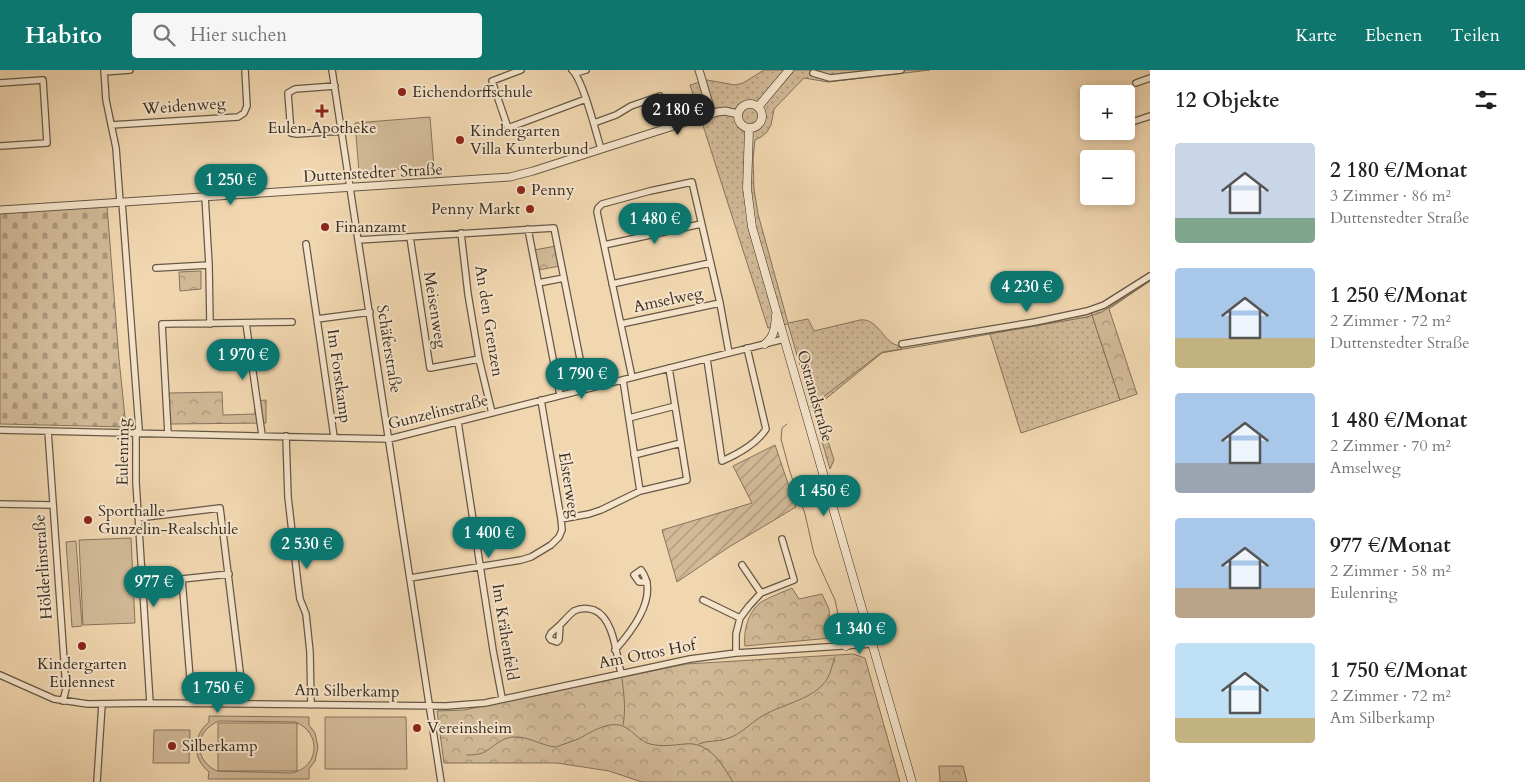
<!DOCTYPE html>
<html lang="de">
<head>
<meta charset="utf-8">
<style>
	body { margin:0; font-family:Cardo,serif; background:#f6f6f6; color:#222; height:100vh; display:flex; flex-direction:column; font-size:19px; white-space:nowrap }
	* { box-sizing:border-box; margin:0 }
	p { font-size:16px; color:#767676 }
	.icon { flex:none; width:28px; height:28px; fill:none; stroke:currentColor; stroke-width:2; stroke-linecap:round; stroke-linejoin:round }
	.map { position:relative; flex:1; overflow:hidden }
	.panel { display:flex; flex-direction:column; background:#fff; width:375px }
	.panel>* { flex:none }
	.buttons { position:absolute; left:1080px; top:15px; display:grid; gap:10px }
	.buttons a { display:grid; place-items:center; width:55px; height:55px; border-radius:5px; background:#fff; box-shadow:0 2px 8px #0003; font-size:25px }
	.price { position:absolute; translate:-50% -42px; padding:0 11px; border-radius:18px; background:#0f766e; color:#fff; font-size:16px; line-height:32px; filter:drop-shadow(0 1px 2px #0008) }
	.price::after { content:''; position:absolute; left:50%; top:30px; width:15px; height:11px; margin-left:-8px; background:inherit; clip-path:polygon(0 0,100% 0,50% 100%) }
	.price.selected { background:#222; color:#fff }
	ul { padding:0; list-style:none }
	li { display:flex; align-items:center; gap:15px; height:125px; padding:0 25px }
	li span { display:grid; place-items:center; flex:none; width:140px; height:100px; border-radius:5px; color:#555 }
	li>.icon { margin-inline-start:auto }
	span .icon { width:60px; height:60px; fill:#fffc; stroke-width:1 }
	li b { font-size:21px }
	h2 { display:flex; justify-content:space-between; align-items:center; height:60px; padding:0 25px; font-size:21px }
	header { display:flex; align-items:center; gap:30px; box-sizing:border-box; height:70px; padding:0 25px; background:#0f766e; color:#fff }
	header strong { font-size:24px }
	nav { display:flex; gap:28px; margin-inline-start:auto; font-size:18px }
	.search { width:350px; height:45px; background:#f6f6f6; display:flex; align-items:center; gap:12px; box-sizing:border-box; padding:0 18px; border-radius:5px; color:#767676; font-size:19px }
	main { display:flex; flex:1; min-height:0 }
	.map>svg:first-child { display:block }
	.grass { fill:url(#grass-dots); stroke:#85745d }
	.forest { fill:url(#forest-crowns); stroke:#85745d }
	.cemetery { fill:url(#cemetery-stones); stroke:#85745d }
	.garden { fill:url(#garden-furrows); stroke:#85745d }
	.pitch { fill:#d2ba98; stroke:#85745d; fill-rule:evenodd }
	.lines { fill:none; stroke-linecap:round; stroke-linejoin:round }
	.stream { stroke:#81705a; stroke-width:1 }
	.minor-casing { stroke:#665846; stroke-width:8 }
	.tertiary-casing { stroke:#665846; stroke-width:9 }
	.secondary-casing { stroke:#382d22; stroke-width:9 }
	.minor { stroke:#f6e5cc; stroke-width:5.5 }
	.tertiary { stroke:#f6e5cc; stroke-width:7 }
	.secondary { stroke:#f6e5cc; stroke-width:8 }
	.poi-dot { fill:#8f2418; stroke:#f6e5cc; stroke-width:2 }
	.labels { text-anchor:middle; dominant-baseline:central; stroke-width:4; stroke-linejoin:round; paint-order:stroke }
	.poi-label { font-size:16px; fill:#382d22; stroke:#f6e5cc; text-anchor:start }
	.street-label { font-size:16px; fill:#382d22; stroke:#f6e5cc }
</style>
</head>
<body>
<header>
<strong>Habito</strong>
<div class="search"><svg class="icon" aria-label="search" viewBox="0 0 24 24"><circle cx="10" cy="10" r="6"/><path d="M15 15l6 6"/></svg>Hier suchen</div>
<nav><a>Karte</a><a>Ebenen</a><a>Teilen</a></nav>
</header>
<main>
<div class="map">
<svg width="1150" height="712" viewBox="0 0 1150 712">
	<defs>
		<pattern id="grass-dots" width="8" height="8" patternUnits="userSpaceOnUse" patternTransform="scale(1.25)"><rect width="8" height="8" fill="#d2ba98"/><path d="M2 2h.1M6 6h.1" fill="none" stroke="#ab987c" stroke-width="1.8" stroke-linecap="round"/></pattern>
		<pattern id="forest-crowns" width="20" height="18" patternUnits="userSpaceOnUse" patternTransform="scale(1.25)"><rect width="20" height="18" fill="#d2ba98"/><path d="M2 6a3 3 0 1 1 6 0M12 15a3 3 0 1 1 6 0" fill="none" stroke="#ab987c"/></pattern>
		<pattern id="cemetery-stones" width="16" height="16" patternUnits="userSpaceOnUse" patternTransform="scale(1.25)"><rect width="16" height="16" fill="#d2ba98"/><path d="M2 7V4a2 2 0 0 1 4 0v3zM10 15v-3a2 2 0 0 1 4 0v3z" fill="#ab987c"/></pattern>
		<pattern id="garden-furrows" width="10" height="10" patternUnits="userSpaceOnUse" patternTransform="scale(1.25)"><rect width="10" height="10" fill="#d2ba98"/><path d="M-1 1l2-2M0 10L10 0M9 11l2-2" fill="none" stroke="#ab987c"/></pattern>
	</defs>
	<rect width="100%" height="100%" fill="#f1d7b0"/>
	<filter id="stains"><feTurbulence type="fractalNoise" baseFrequency=".004" numOctaves="4"/><feColorMatrix values="0 0 0 0 .2 0 0 0 0 .09 0 0 0 0 .02 0 0 0 .5 -.17"/></filter>
	<radialGradient id="worn" r=".72"><stop offset=".6" stop-color="#630" stop-opacity="0"/><stop offset="1" stop-color="#630" stop-opacity=".3"/></radialGradient>
	<path class="grass" d="M764 0H930L828 12 804 8 774 39 771 55 767 62 761 67 755 70 753 89 754 119 758 144 788 253 808 249 814 261 860 250C875 248 881 265 892 273 896 275 899 275 902 279L883 282 817 336 834 390 830 399 788 254 768 258 690 15 707 10 735 15 743 13Z
		M1091 242 1120 330 1021 363 989 261Z"/>
	<path class="forest" d="M556 176 560 196 538 200 534 180Z
		M201 201V219L180 221 179 202Z
		M1150 207V211L1109 239 1137 324 1120 330 1091 242Z
		M222 322 223 345 255 344V331L266 330V353L170 354 169 323Z
		M792 518 799 529 822 524 829 539 831 568 745 576C743 560 749 539 763 531 772 526 783 522 792 518Z
		M853 584 865 588 900 712H642L609 701 557 693H444L437 641 464 640 686 594Z
		M939 696H963L967 712H940Z"/>
	<path class="cemetery" d="M107 136 119 289 126 357 0 354V143Z"/>
	<path class="garden" d="M775 375 796 437 729 477 677 512 662 460 752 433 733 396Z"/>
	<path class="pitch" d="M430 47 434 97 359 102 355 53Z
		M131 468 135 553 83 555 79 470Z
		M76 471 82 556 72 557 66 472Z
		M209 646 309 647V655L315 663 318 677 315 691 309 699V709H208L209 702C192 688 192 666 209 652ZM219 651 295 652C322 662 320 698 291 703L217 701C193 690 194 661 219 651Z
		M325 647H406L407 699H325Z
		M218 653H297V701H218Z
		M154 660H190L189 693H153Z"/>
	<g class="lines">
		<path class="stream" d="M810 337 881 283 1087 247 1102 242 1150 211
			M787 354 782 358 781 369 790 402 805 444 814 484 835 530 838 544V567
			M622 609C624 624 626 640 623 655
			M699 674C708 670 717 672 726 669 741 665 751 652 764 645 783 634 815 629 827 609 831 603 832 594 835 587
			M467 685C473 685 480 685 486 681 495 676 502 667 514 667 528 666 542 676 556 677 563 674 571 672 578 669 588 664 598 657 610 655 630 652 634 669 650 674 662 677 673 675 685 674 709 671 722 694 733 712"/>
		<g class="minor-casing">
			<path id="minor" d="M104 0 106 30 116 78 120 132
				M332 0 441 712
				M521 0 492 11 508 58 586 29
				M572 0C583 9 596 63 601 79
				M104 2 130 0
				M576 3 586 0
				M813 3 830 8 901 0
				M0 13 43 10 47 73 0 76
				M1136 13 1150 8
				M335 16 295 19 288 23 291 63 297 64 342 61
				M594 53 616 45 631 36 660 26
				M1129 53 1150 46
				M111 55 238 47 244 43 247 36 245 0
				M205 126 209 195 210 254
				M122 132 139 359 136 363V412L150 633
				M528 159 560 325
				M461 163 468 224 479 289 492 343
				M410 167 430 298 479 289
				M358 170 554 158 586 319
				M306 174 317 249
				M604 175 701 154
				M156 198 209 195
				M538 213 564 208
				M612 214 710 193
				M246 253 262 365
				M621 254 720 233
				M902 274 1035 252 1087 241 1104 235 1150 206
				M707 289 722 391C738 384 757 373 766 359L747 278
				M632 307 597 142 598 138 602 134 650 121 692 112 720 233 729 283
				M629 348 675 336
				M458 352 493 580 502 628
				M0 360 389 369 784 269
				M48 361 66 619 63 631
				M168 364 162 254 292 252
				M286 366 288 427 298 514 300 529 306 544 310 582 311 635
				M334 367 317 249 370 242
				M634 385 681 373
				M640 421 687 410 669 298
				M0 434 53 435
				M138 448 220 438 244 634
				M561 449 589 444 601 440 640 421 623 310
				M742 495 761 523
				M410 508 521 490 531 487 551 475 559 467 562 460 561 449 541 330
				M703 530 740 548
				M560 555 551 563 549 567 551 570 557 572 559 570 560 555C564 551 569 545 574 541 580 538 587 538 594 540 614 548 616 584 621 603
				M615 580C632 561 660 525 641 500L634 505 639 512H647
				M736 583V564L740 548 749 536 761 523 794 510 782 469
				M0 605 54 629 88 634 150 633 446 636 485 633 690 589 736 583 872 574
				M192 633 182 509 229 504
				M97 712 102 634"/>
		</g>
		<g class="tertiary-casing">
			<path id="tertiary" d="M699 0 712 44
				M0 140 510 107 533 101 717 42 725 41 738 44"/>
		</g>
		<g class="secondary-casing">
			<path id="secondary" d="M738 46a12 12 0 1 1 24 0a12 12 0 1 1-24 0Z
				M758 37 789 0
				M749 59 747 118 752 157 912 712
				M765 274C775 266 775 257 776 245
				M846 576C859 569 862 563 863 548"/>
		</g>
		<use href="#minor" class="minor"/>
		<use href="#tertiary" class="tertiary"/>
		<use href="#secondary" class="secondary"/>
	</g>
	<g class="poi-dot">
		<circle cx="402" cy="22" r="5"/>
		<path d="M319.5 33.5h5v5h5v5h-5v5h-5v-5h-5v-5h5z"/>
		<circle cx="460" cy="70" r="5"/>
		<circle cx="521" cy="120" r="5"/>
		<circle cx="530" cy="139" r="5"/>
		<circle cx="325" cy="157" r="5"/>
		<circle cx="88" cy="450" r="5"/>
		<circle cx="82" cy="576" r="5"/>
		<circle cx="417" cy="658" r="5"/>
		<circle cx="172" cy="676" r="5"/>
	</g>
	<g class="labels">
		<g class="poi-label">
			<text x="412" y="22">Eichendorffschule</text>
			<text x="322" y="58" text-anchor="middle">Eulen Apotheke</text>
			<text x="470" y="61">Kindergarten<tspan x="470" dy="18">Villa Kunterbund</tspan></text>
			<text x="531" y="120">Penny</text>
			<text x="520" y="139" text-anchor="end">Penny Markt</text>
			<text x="335" y="157">Finanzamt</text>
			<text x="98" y="441">Sporthalle<tspan x="98" dy="18">Gunzelin-Realschule</tspan></text>
			<text x="82" y="594" text-anchor="middle">Kindergarten<tspan x="82" dy="18">Eulennest</tspan></text>
			<text x="427" y="658">Vereinsheim</text>
			<text x="182" y="676">Silberkamp</text>
		</g>
		<g class="street-label">
			<text transform="translate(184 36) rotate(-4)">Weidenweg</text>
			<text transform="translate(373 103) rotate(-3)">Duttenstedter Straße</text>
			<text transform="translate(668 230) rotate(-12)">Amselweg</text>
			<text transform="translate(435 240) rotate(81)">Meisenweg</text>
			<text transform="translate(489 251) rotate(81)">An den Grenzen</text>
			<text transform="translate(389 279) rotate(81)">Schäferstraße</text>
			<text transform="translate(339 306) rotate(82)">Im Forstkamp</text>
			<text transform="translate(815 326) rotate(74)">Ostrandstraße</text>
			<text transform="translate(438 342) rotate(-14)">Gunzelinstraße</text>
			<text transform="translate(123 382) rotate(-89)">Eulenring</text>
			<text transform="translate(569 415) rotate(81)">Elsterweg</text>
			<text transform="translate(43 497) rotate(-94)">Hölderlinstraße</text>
			<text transform="translate(505 562) rotate(81)">Im Krähenfeld</text>
			<text transform="translate(647 584) rotate(-11)">Am Ottos Hof</text>
			<text transform="translate(347 621) rotate(1)">Am Silberkamp</text>
		</g>
	</g>
	<rect width="100%" height="100%" filter="url(#stains)"/>
	<rect width="100%" height="100%" fill="url(#worn)"/>
</svg>
<div class="buttons">
<a>+</a>
<a>−</a>
</div>
<b class="price selected" style="left:678px;top:66px">2 180 €</b>
<b class="price" style="left:231px;top:136px">1 250 €</b>
<b class="price" style="left:655px;top:175px">1 480 €</b>
<b class="price" style="left:1027px;top:243px">4 230 €</b>
<b class="price" style="left:243px;top:311px">1 970 €</b>
<b class="price" style="left:582px;top:330px">1 790 €</b>
<b class="price" style="left:824px;top:447px">1 450 €</b>
<b class="price" style="left:489px;top:489px">1 400 €</b>
<b class="price" style="left:307px;top:500px">2 530 €</b>
<b class="price" style="left:154px;top:538px">977 €</b>
<b class="price" style="left:860px;top:585px">1 340 €</b>
<b class="price" style="left:218px;top:644px">1 750 €</b>
</div>
<section class="panel">
<h2>12 Objekte<svg class="icon" aria-label="filters" viewBox="0 0 24 24"><path d="M4 7h16M4 17h16"/><circle cx="9" cy="7" r="2"/><circle cx="15" cy="17" r="2"/></svg></h2>
<ul>
<li><span style="background:linear-gradient(#c9d6e8 75%,#7fa58c 0)"><svg class="icon" aria-label="home" viewBox="0 0 24 24"><path d="M3 11l9-7 9 7M6 9v11h12V9"/></svg></span><div><b>2 180 €/Monat</b><p>3 Zimmer · 86 m²</p><p>Duttenstedter Straße</p></div></li>
<li><span style="background:linear-gradient(#a9c7e8 70%,#c2b280 0)"><svg class="icon" aria-label="home" viewBox="0 0 24 24"><path d="M3 11l9-7 9 7M6 9v11h12V9"/></svg></span><div><b>1 250 €/Monat</b><p>2 Zimmer · 72 m²</p><p>Duttenstedter Straße</p></div></li>
<li><span style="background:linear-gradient(#a9c7e8 70%,#9aa5b1 0)"><svg class="icon" aria-label="home" viewBox="0 0 24 24"><path d="M3 11l9-7 9 7M6 9v11h12V9"/></svg></span><div><b>1 480 €/Monat</b><p>2 Zimmer · 70 m²</p><p>Amselweg</p></div></li>
<li><span style="background:linear-gradient(#a9c7e8 70%,#b9a48a 0)"><svg class="icon" aria-label="home" viewBox="0 0 24 24"><path d="M3 11l9-7 9 7M6 9v11h12V9"/></svg></span><div><b>977 €/Monat</b><p>2 Zimmer · 58 m²</p><p>Eulenring</p></div></li>
<li><span style="background:linear-gradient(#bfe0f5 75%,#c2b280 0)"><svg class="icon" aria-label="home" viewBox="0 0 24 24"><path d="M3 11l9-7 9 7M6 9v11h12V9"/></svg></span><div><b>1 750 €/Monat</b><p>2 Zimmer · 72 m²</p><p>Am Silberkamp</p></div></li>
</ul>
</section>
</main>
</body>
</html>
